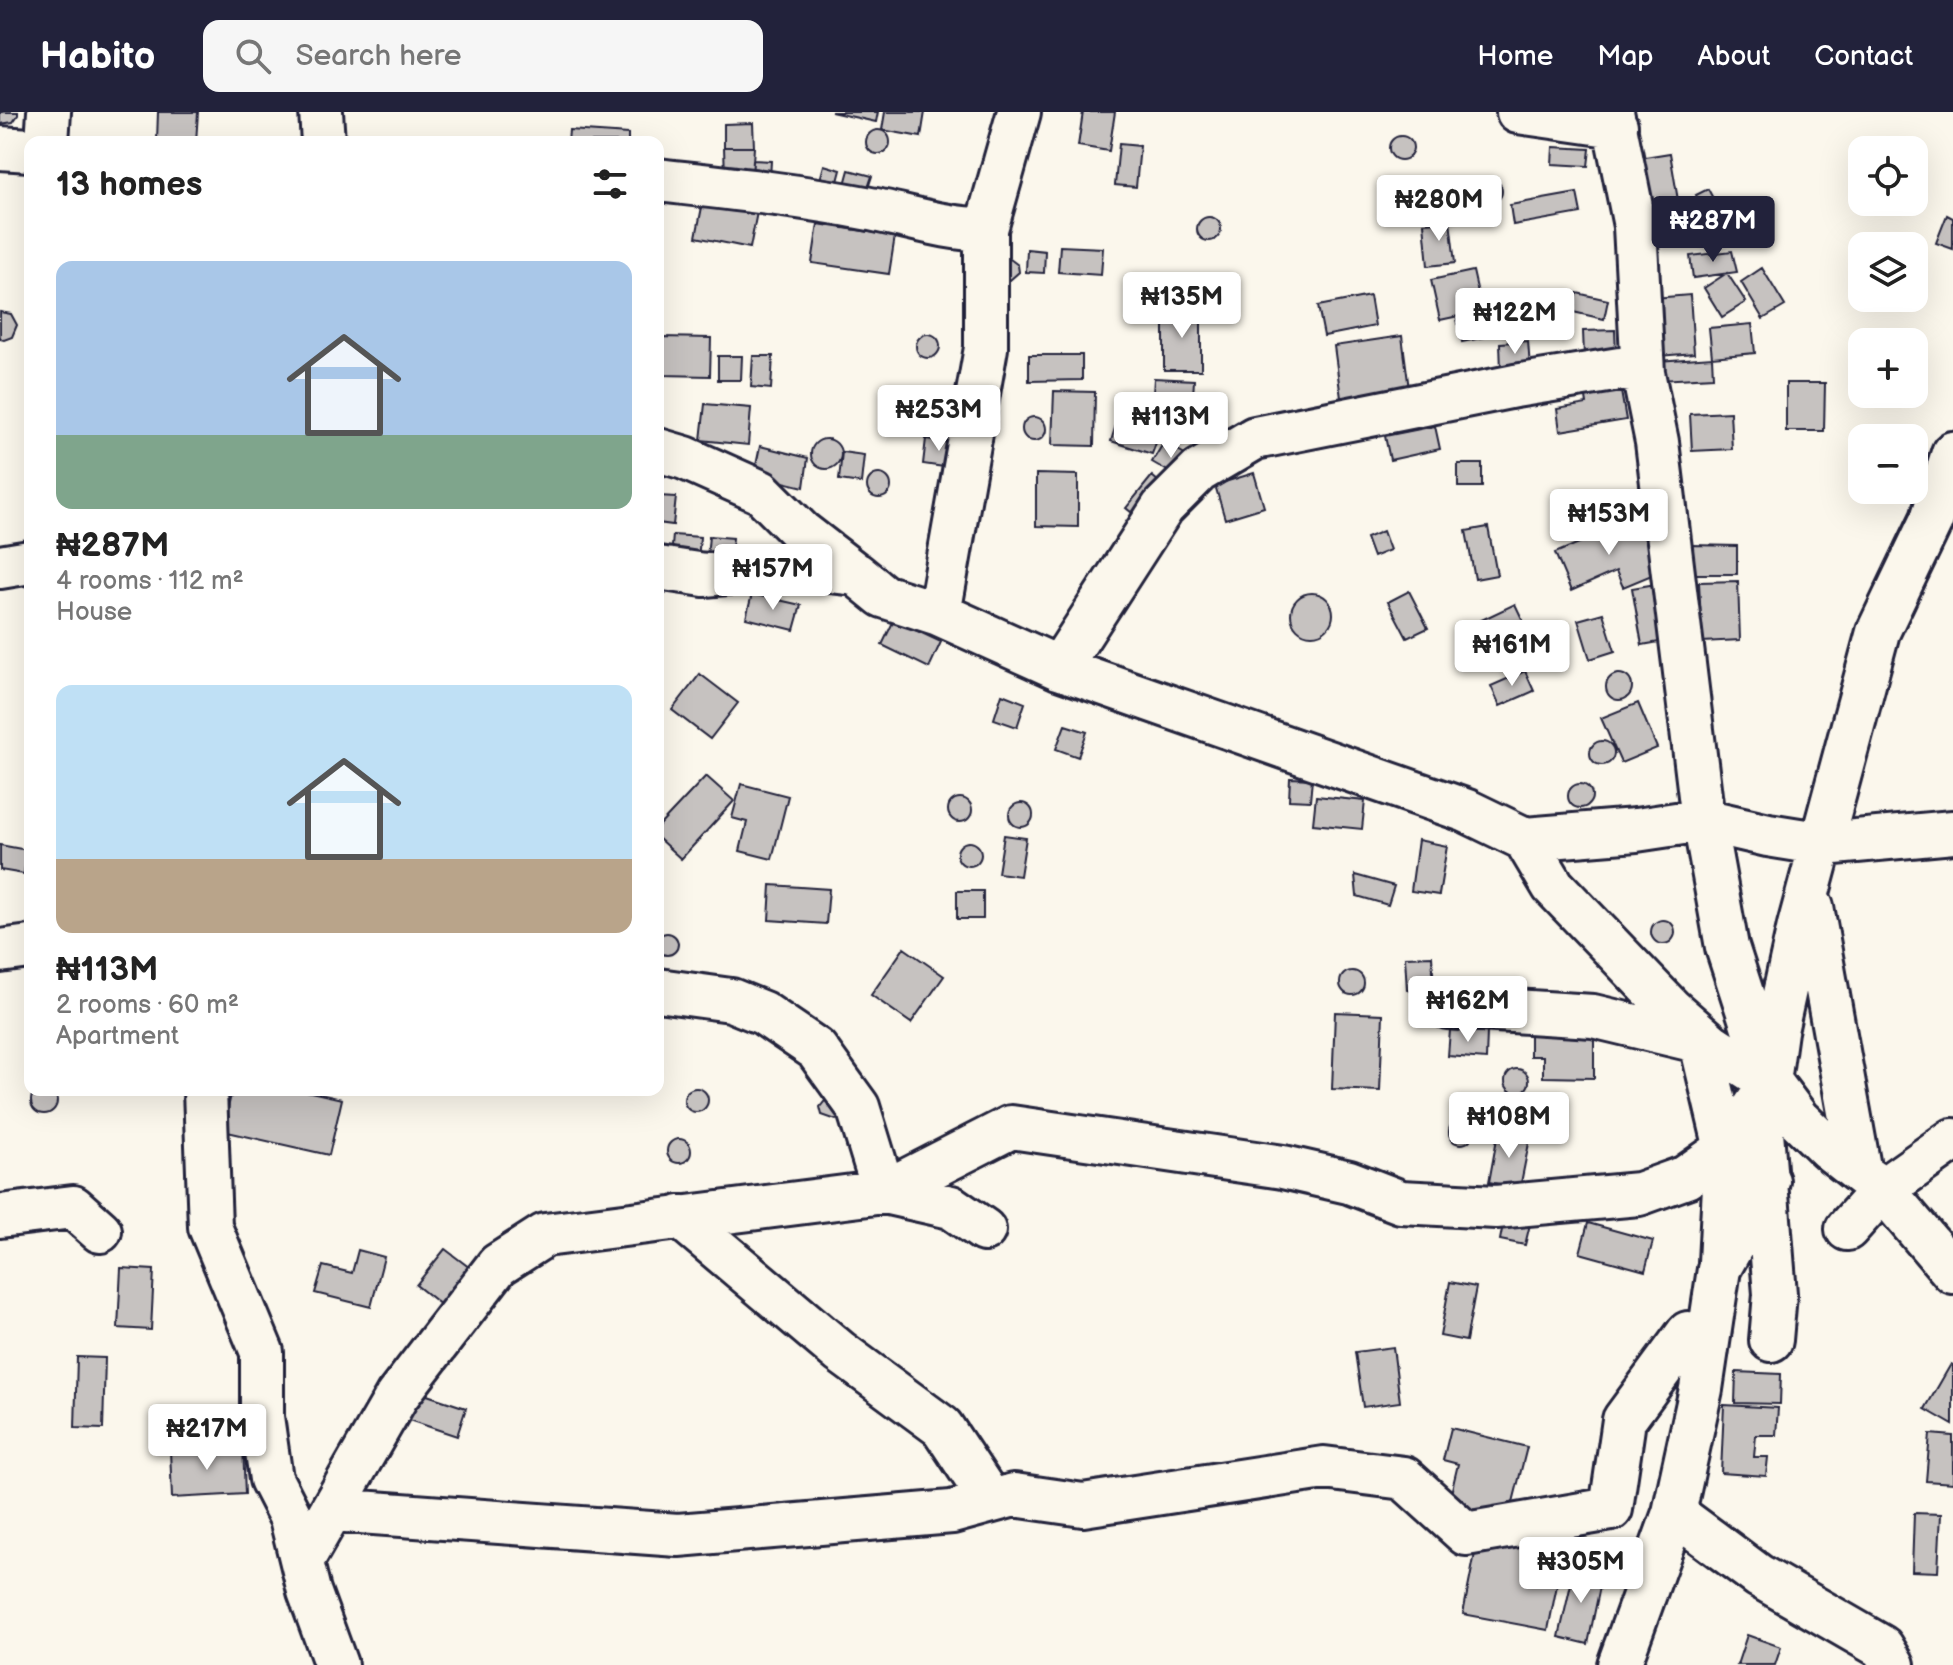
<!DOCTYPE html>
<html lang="en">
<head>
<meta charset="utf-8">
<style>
	body { margin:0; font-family:"Balsamiq Sans",sans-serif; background:#f6f6f6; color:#222; height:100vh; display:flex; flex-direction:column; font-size:30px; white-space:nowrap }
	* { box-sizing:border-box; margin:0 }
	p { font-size:26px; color:#767676 }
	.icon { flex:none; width:44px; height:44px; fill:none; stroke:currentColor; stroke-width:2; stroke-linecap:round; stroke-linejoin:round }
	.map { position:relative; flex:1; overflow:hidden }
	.panel { position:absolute; left:24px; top:24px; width:640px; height:960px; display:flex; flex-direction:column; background:#fff; border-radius:16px; box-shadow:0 8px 32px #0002 }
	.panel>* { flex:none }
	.controls { position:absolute; left:1848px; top:24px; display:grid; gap:16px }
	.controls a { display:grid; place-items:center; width:80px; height:80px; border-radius:16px; background:#fff; box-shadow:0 8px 32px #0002; font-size:40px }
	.price { position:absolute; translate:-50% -68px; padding:0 18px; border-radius:8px; background:#fff; color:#222; font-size:26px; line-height:52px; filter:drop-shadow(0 2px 4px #0008) }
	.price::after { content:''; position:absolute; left:50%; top:48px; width:24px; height:18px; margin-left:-12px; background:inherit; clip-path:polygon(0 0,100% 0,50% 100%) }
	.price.selected { background:#22223b; color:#fff }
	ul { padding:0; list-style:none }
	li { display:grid; align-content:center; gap:16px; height:424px; padding:0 32px }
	li span { display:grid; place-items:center; height:248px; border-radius:16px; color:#555 }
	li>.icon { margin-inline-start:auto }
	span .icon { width:144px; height:144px; fill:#fffc; stroke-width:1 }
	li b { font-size:34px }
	h2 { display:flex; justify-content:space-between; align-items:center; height:96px; padding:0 32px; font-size:34px }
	header { display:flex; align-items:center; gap:48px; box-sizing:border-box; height:112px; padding:0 40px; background:#22223b; color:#fff }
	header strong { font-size:38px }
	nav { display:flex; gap:44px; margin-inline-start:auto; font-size:28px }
	.search { width:560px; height:72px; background:#f6f6f6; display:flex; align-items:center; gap:20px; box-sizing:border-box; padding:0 28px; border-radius:16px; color:#767676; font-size:30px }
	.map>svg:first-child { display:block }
	.building { fill:#c6c2c0; stroke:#22223b; stroke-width:2 }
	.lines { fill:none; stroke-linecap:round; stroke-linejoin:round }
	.street-casing { stroke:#22223b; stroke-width:48 }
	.street { stroke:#fbf7ec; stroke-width:42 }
</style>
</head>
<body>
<header>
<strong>Habito</strong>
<div class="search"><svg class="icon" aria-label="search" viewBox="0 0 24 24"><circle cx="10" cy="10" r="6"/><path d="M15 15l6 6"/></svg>Search here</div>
<nav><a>Home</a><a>Map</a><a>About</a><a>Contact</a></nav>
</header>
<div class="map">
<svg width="1953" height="1553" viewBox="0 0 1953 1553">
	<rect width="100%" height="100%" fill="#fbf7ec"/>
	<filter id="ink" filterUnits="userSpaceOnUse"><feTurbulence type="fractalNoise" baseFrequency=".0125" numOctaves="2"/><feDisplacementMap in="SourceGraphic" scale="16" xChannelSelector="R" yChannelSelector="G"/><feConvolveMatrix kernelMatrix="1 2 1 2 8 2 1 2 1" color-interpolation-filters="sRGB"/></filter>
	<g filter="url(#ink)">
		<path class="building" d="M0 0H18V3L13 10 0 12Z
			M158 0H198L196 30 157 29Z
			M831 0H878L876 10Z
			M885 0H925L921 25 882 18Z
			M1083 0H1115L1109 39 1078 34Z
			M753 11 754 35H724V12Z
			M569 18 628 22V30H568Z
			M866 30a12 12 0 1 1 24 0a12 12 0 1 1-24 0Z
			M1389 36a12 12 0 1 1 24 0a12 12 0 1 1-24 0Z
			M1119 32 1140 34 1136 75 1115 73Z
			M724 35H754L752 65 725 64Z
			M1553 35 1590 37 1588 54 1552 52Z
			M1670 41 1681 106 1643 112 1632 47Z
			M753 48 771 49 770 66 752 65Z
			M824 53 841 58 837 73 820 68Z
			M849 58 872 64 866 82 844 76Z
			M1478 79a12 12 0 1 1 24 0a12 12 0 1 1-24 0Z
			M1708 77 1716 92 1704 98 1696 83Z
			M1577 81 1581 101 1513 113 1510 93Z
			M703 90 757 100 750 136 696 125Z
			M1947 103 1953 106V137L1936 131Z
			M1197 117a12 12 0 1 1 24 0a12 12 0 1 1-24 0Z
			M1450 109 1455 151 1428 154 1424 111Z
			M818 112 895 124 889 162 812 151Z
			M1060 134 1103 136 1101 163 1058 160Z
			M1027 137 1045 139 1044 161 1026 160Z
			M1732 139 1737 160 1693 166 1690 144Z
			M1006 144 1018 153 1019 160 1010 168H1006Z
			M1762 156 1785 194 1763 207 1741 170Z
			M1473 159 1482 199 1440 208 1431 168Z
			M1727 161 1746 190 1722 205 1704 176Z
			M1577 181 1608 188 1604 207 1573 200Z
			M1690 183 1694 241 1659 244 1654 186Z
			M1370 184 1375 214 1324 224 1318 194Z
			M1164 197H1201V258H1164Z
			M0 200 11 202 17 213 12 225 4 228 0 227Z
			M1480 203 1485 225 1462 230 1457 207Z
			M1752 212 1755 241 1712 245 1709 216Z
			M1615 218 1616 243 1584 244 1583 219Z
			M916 234a12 12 0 1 1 24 0a12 12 0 1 1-24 0Z
			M1402 224 1409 277 1341 286 1334 234Z
			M661 225 711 226 710 264 661 263Z
			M1528 229 1530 256 1501 258 1500 231Z
			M1029 243H1082V268L1029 269Z
			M718 244H742L741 268H718Z
			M753 244H773L771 277 751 275Z
			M1712 245 1713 265 1659 268 1658 249Z
			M1154 266 1194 268 1192 301 1152 299Z
			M1619 268 1626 308 1560 319 1557 297 1587 292 1584 273Z
			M1786 271H1825L1824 319H1786Z
			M1054 279 1095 280 1094 334 1052 333Z
			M705 292 751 296 748 333 701 328Z
			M1120 300 1162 314 1152 342 1111 329Z
			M1730 300 1732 337 1692 339 1690 302Z
			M1022 317a12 12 0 1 1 24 0a12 12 0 1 1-24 0Z
			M1435 314 1440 337 1390 348 1385 324Z
			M811 342a15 15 0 1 1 30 0a15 15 0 1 1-30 0Z
			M926 327 955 331 951 356 923 352Z
			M1164 330 1190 345 1178 365 1152 350Z
			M760 334 808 346 804 375 754 363Z
			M842 340 864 343 861 371 839 368Z
			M1458 352H1482V375H1458Z
			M1254 361 1264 395 1225 407 1215 373Z
			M1036 362 1078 363V415L1036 414Z
			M867 374a12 12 0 1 1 24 0a12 12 0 1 1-24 0Z
			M1152 364 1167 377 1142 409 1126 396Z
			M658 384 676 385 673 413 658 411Z
			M1636 407 1659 460 1623 475 1616 459 1571 479 1555 441Z
			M1488 415 1497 463 1475 467 1466 419Z
			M1383 419 1390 438 1373 445 1366 426Z
			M673 423 700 425 698 449 671 447Z
			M709 424 733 426 731 448 707 446Z
			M1691 433 1737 434V462H1691Z
			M1738 469 1740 528 1702 530 1699 470Z
			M1656 472 1665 529 1642 533 1632 476Z
			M1409 479 1428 516 1407 526 1388 490Z
			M1291 502a21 21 0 1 1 42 0a21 21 0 1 1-42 0Z
			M752 482 801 493 794 518 746 506Z
			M1515 492 1526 515 1503 526 1514 550 1493 559 1471 513Z
			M1603 501 1615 539 1590 547 1578 508Z
			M894 508 941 530 929 556 882 533Z
			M1525 559 1534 579 1500 594 1491 574Z
			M1606 575a13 13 0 1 1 26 0a13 13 0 1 1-26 0Z
			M700 562 738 591 710 627 672 598Z
			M1002 582 1025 591 1017 615 994 607Z
			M1638 591 1657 636 1621 651 1601 606Z
			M1065 613 1087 620 1078 645 1056 637Z
			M1590 641a12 12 0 1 1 24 0a12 12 0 1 1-24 0Z
			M706 664 734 689 681 747 658 726V715Z
			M1290 666 1312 667 1310 689 1289 688Z
			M1568 684a12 12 0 1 1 24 0a12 12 0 1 1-24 0Z
			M741 672 788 684 772 747 740 739 747 710 732 706Z
			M1316 684 1365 689 1362 717 1313 712Z
			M948 698a12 12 0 1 1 24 0a12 12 0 1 1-24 0Z
			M1009 703a12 12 0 1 1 24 0a12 12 0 1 1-24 0Z
			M1004 723 1026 726 1020 764 998 761Z
			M1418 728 1447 734 1439 783 1411 779Z
			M957 742a12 12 0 1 1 24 0a12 12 0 1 1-24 0Z
			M0 733 27 738 24 762 0 758Z
			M1355 763 1394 774 1388 793 1357 784Z
			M771 773 829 777 826 812 769 808Z
			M957 779H983V807H957Z
			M1651 820a12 12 0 1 1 24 0a12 12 0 1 1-24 0Z
			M656 832a11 11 0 1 1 22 0a11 11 0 1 1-22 0Z
			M904 836 944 864 911 911 871 883Z
			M1432 844 1434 876 1407 878 1405 845Z
			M1340 871a12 12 0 1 1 24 0a12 12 0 1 1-24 0Z
			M1335 900 1383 902 1380 979 1332 977Z
			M1335 900 1383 902 1380 979 1332 977Z
			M1530 911H1594V966L1543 965V944H1530Z
			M1530 911H1594V966L1543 965V944H1530Z
			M1450 918 1487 920 1486 947 1448 944Z
			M1505 969a12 12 0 1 1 24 0a12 12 0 1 1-24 0Z
			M684 988a12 12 0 1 1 24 0a12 12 0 1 1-24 0Z
			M31 989a13 13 0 1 1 26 0a13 13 0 1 1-26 0Z
			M232 978H302L342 987 329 1043 223 1019Z
			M828 985 843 1004 836 1008 822 1003 820 995Z
			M1449 1020a12 12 0 1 1 24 0a12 12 0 1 1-24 0Z
			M1498 1021 1530 1026 1520 1076 1489 1070Z
			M667 1039a12 12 0 1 1 24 0a12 12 0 1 1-24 0Z
			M1505 1102 1531 1108 1525 1133 1500 1128Z
			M1588 1111 1653 1129 1645 1159 1580 1141Z
			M445 1137 470 1156 441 1193 416 1173Z
			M358 1138 384 1145 371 1195 315 1181 323 1154 352 1161Z
			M121 1156 154 1158 151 1218 118 1216Z
			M1450 1170 1476 1175 1466 1229 1440 1224Z
			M1393 1235 1400 1290 1363 1295 1355 1240Z
			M77 1245 105 1246 103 1317 75 1316Z
			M1951 1252 1953 1253V1313L1925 1297Z
			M1736 1260 1781 1262 1780 1292 1735 1291Z
			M412 1278 466 1296 457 1324 403 1306Z
			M1724 1293 1778 1296 1776 1323H1756L1754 1345H1768L1766 1364 1721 1361Z
			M1451 1316 1527 1335 1508 1410 1448 1394 1458 1352 1443 1348Z
			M1930 1322 1953 1324V1371L1926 1369Z
			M243 1335 245 1382 172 1386 170 1338Z
			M1914 1401 1941 1402 1938 1460 1912 1459Z
			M1478 1426 1563 1443 1548 1518 1463 1502Z
			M1575 1454 1603 1460 1588 1532 1559 1525Z
			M1747 1523 1781 1535 1775 1553H1737Z"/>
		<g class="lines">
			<g class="street-casing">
				<path id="street" d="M321 0 323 30
					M1518 0 1616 14
					M1612 0 1635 114 1643 261 1657 330 1701 692 1727 835 1771 971 1798 1007 1828 1036 1887 1082 1953 1160
					M47 30 49 0
					M0 36 30 38
					M658 68C728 76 796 83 865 96 905 103 946 118 986 117
					M658 338 685 346 761 380 801 420 854 461
					M0 455 30 450
					M658 456 704 463 794 455 856 462 883 484 939 502 1059 556 1467 699 1525 727 1553 774 1671 897 1711 932 1771 971
					M939 502 986 236V117L1019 0
					M1059 556 1163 395 1199 359 1255 326 1515 274 1620 257 1643 261
					M1525 727 1636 718 1703 708 1768 723 1824 732 1953 720
					M1812 795 1860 1061
					M0 839 30 835
					M658 878 731 888 763 901 816 937 858 995 884 1080
					M1448 895 1593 904 1710 932
					M1701 931 1726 1037 1720 1150
					M205 978 210 1115 262 1240V1305L271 1367 291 1406 309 1479 336 1553
					M884 1080 1011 1015 1283 1055 1349 1070 1401 1090 1496 1095 1639 1082 1686 1065 1726 1037 1771 971
					M0 1104 73 1095 100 1119
					M680 1105 840 1240 942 1315 991 1389
					M1847 1117 1882 1078 1953 1028
					M1771 1228 1775 1182 1762 1020 1776 919 1799 814 1878 520 1932 407 1953 341
					M332 1398 678 1423 952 1400 1014 1383 1083 1393 1324 1356 1404 1366 1466 1422 1611 1397 1624 1308 1688 1221
					M1674 1401 1759 1464 1882 1535 1893 1553
					M302 1449 397 1284 498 1153 545 1123 884 1080 951 1095 984 1118
					M1619 1553 1674 1401 1701 1277 1719 1157 1768 1069"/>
			</g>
			<use href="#street" class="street"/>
		</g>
	</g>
</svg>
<div class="controls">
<a><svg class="icon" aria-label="locate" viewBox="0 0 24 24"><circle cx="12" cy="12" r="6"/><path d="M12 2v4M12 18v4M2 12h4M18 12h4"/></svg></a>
<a><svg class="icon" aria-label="layers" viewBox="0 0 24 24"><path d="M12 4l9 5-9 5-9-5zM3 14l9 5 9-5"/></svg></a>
<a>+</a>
<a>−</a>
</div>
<b class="price" style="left:1439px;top:131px">₦280M</b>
<b class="price selected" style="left:1713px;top:152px">₦287M</b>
<b class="price" style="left:1182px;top:228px">₦135M</b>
<b class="price" style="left:1515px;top:244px">₦122M</b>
<b class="price" style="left:939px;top:341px">₦253M</b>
<b class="price" style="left:1171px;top:348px">₦113M</b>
<b class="price" style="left:1609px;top:445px">₦153M</b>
<b class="price" style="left:773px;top:500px">₦157M</b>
<b class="price" style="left:1512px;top:576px">₦161M</b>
<b class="price" style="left:1468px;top:932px">₦162M</b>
<b class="price" style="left:1509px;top:1048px">₦108M</b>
<b class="price" style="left:207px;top:1360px">₦217M</b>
<b class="price" style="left:1581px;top:1493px">₦305M</b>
<section class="panel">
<h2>13 homes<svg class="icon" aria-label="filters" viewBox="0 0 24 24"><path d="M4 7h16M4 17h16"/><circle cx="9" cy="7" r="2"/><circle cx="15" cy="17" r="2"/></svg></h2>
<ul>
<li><span style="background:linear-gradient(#a9c7e8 70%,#7fa58c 0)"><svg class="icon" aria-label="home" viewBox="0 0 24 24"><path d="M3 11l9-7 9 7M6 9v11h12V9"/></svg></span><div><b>₦287M</b><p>4 rooms · 112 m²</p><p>House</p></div></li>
<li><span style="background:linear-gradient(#bfe0f5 70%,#b9a48a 0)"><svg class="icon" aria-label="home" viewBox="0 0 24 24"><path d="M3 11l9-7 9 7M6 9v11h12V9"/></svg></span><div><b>₦113M</b><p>2 rooms · 60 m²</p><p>Apartment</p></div></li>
</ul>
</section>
</div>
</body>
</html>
